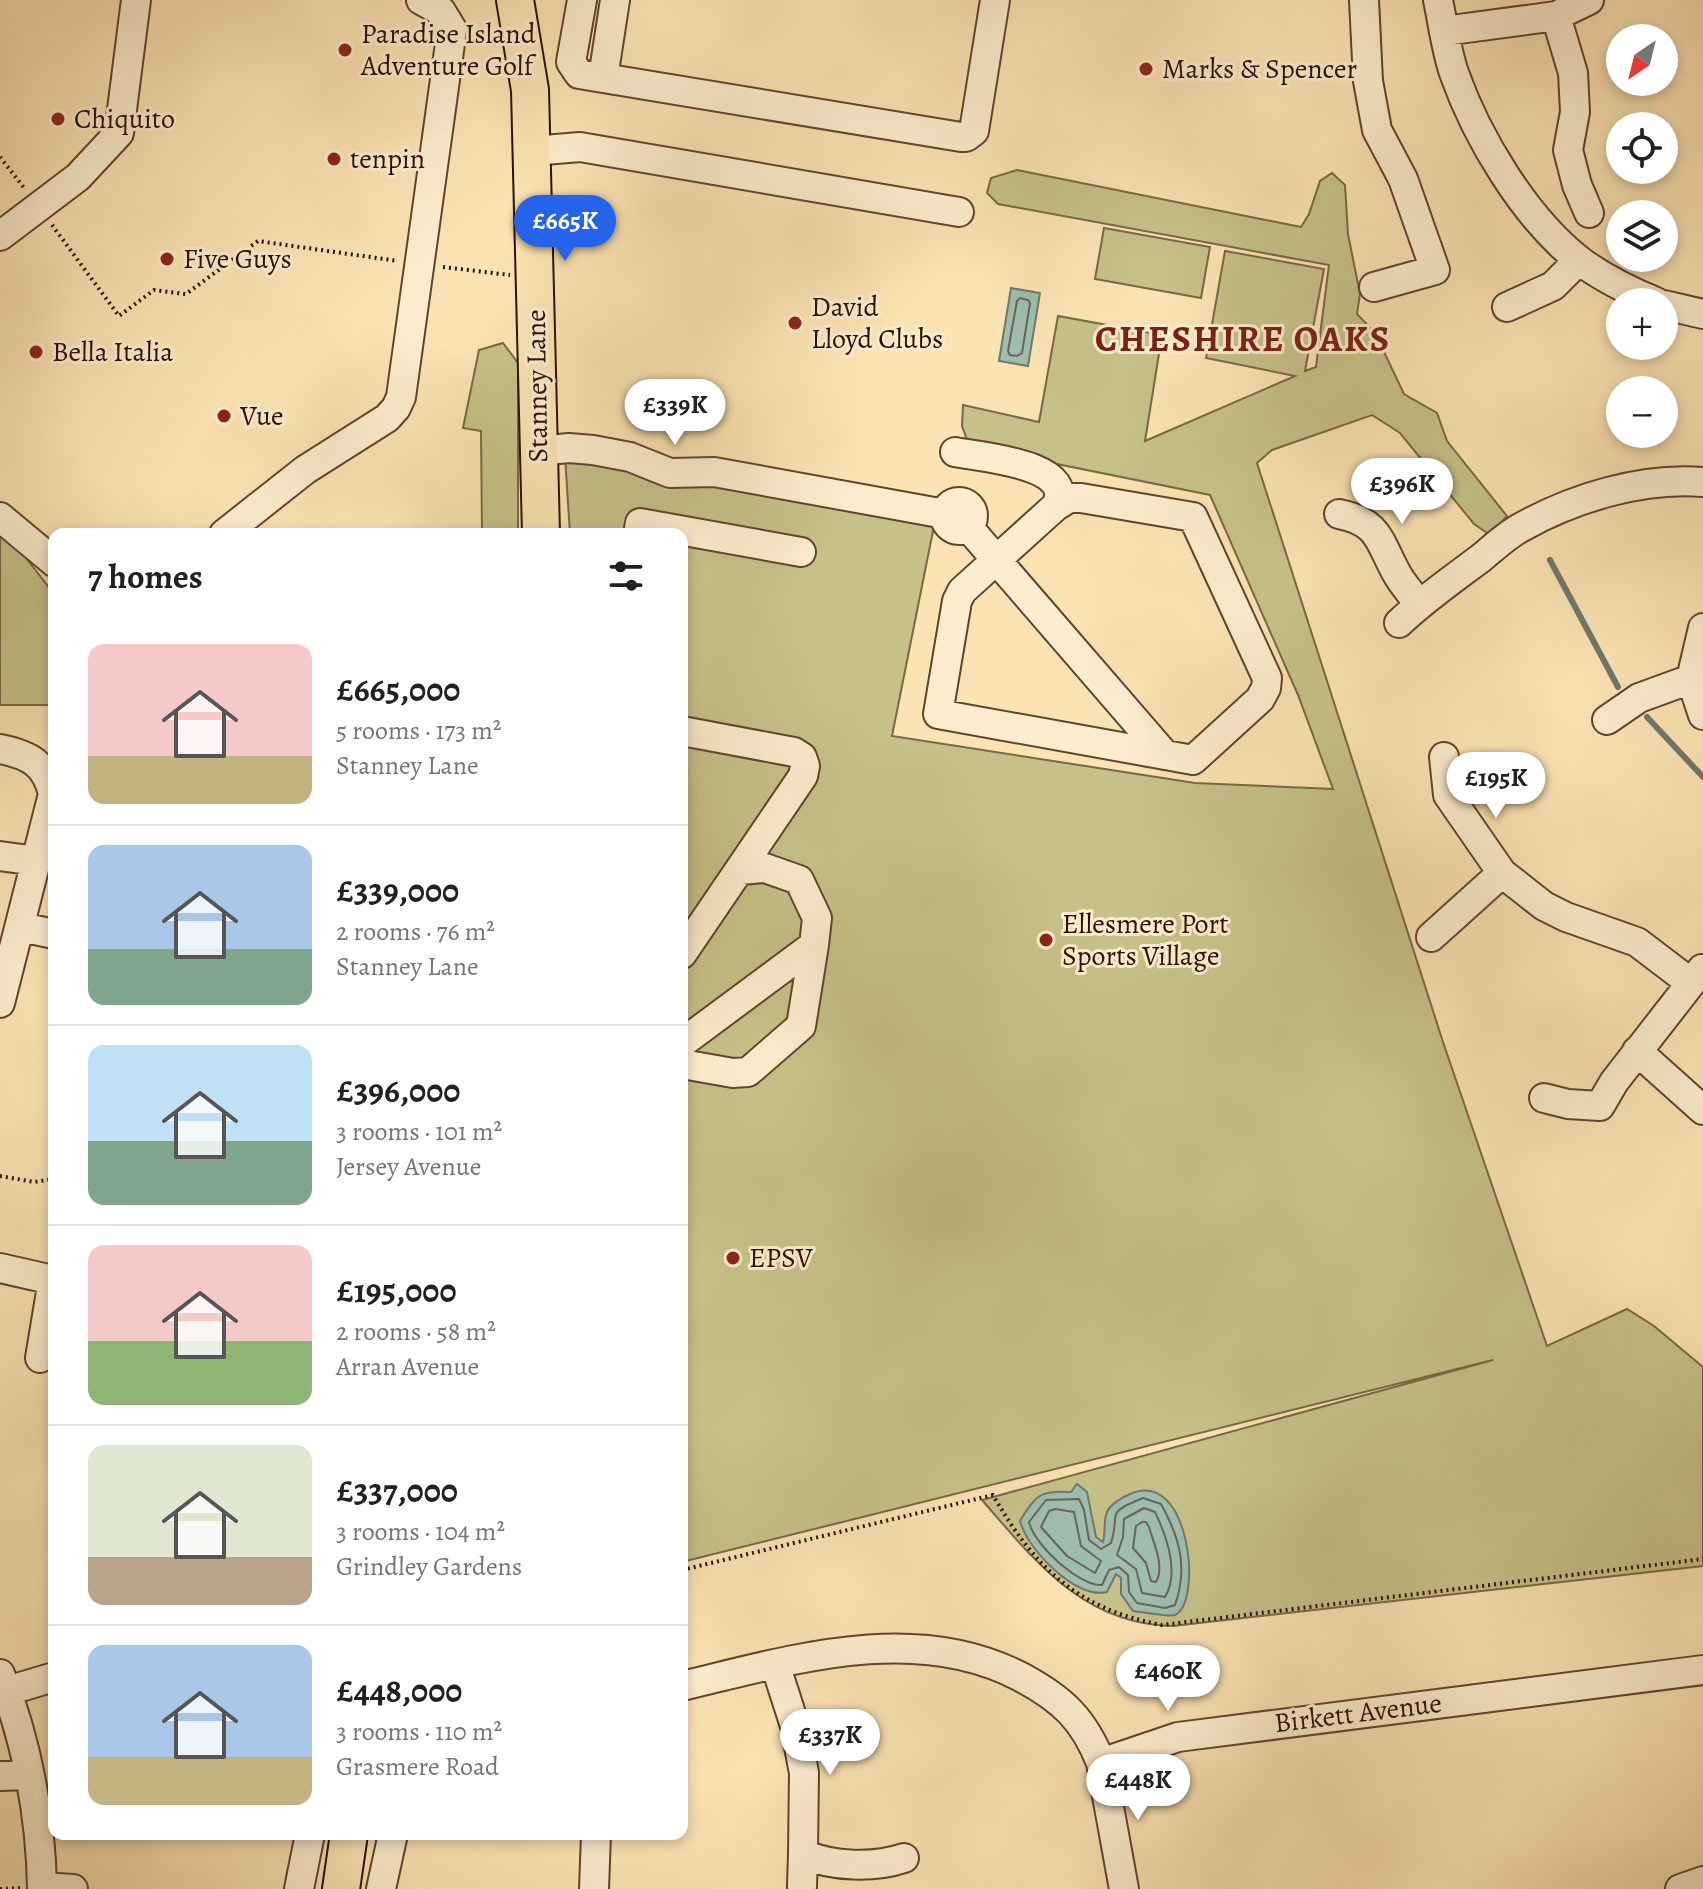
<!DOCTYPE html>
<html lang="en">
<head>
<meta charset="utf-8">
<style>
	body { margin:0; font-family:Alegreya,serif; background:#f2f2f2; color:#202124; height:100vh; display:flex; flex-direction:column; font-size:30px; white-space:nowrap }
	* { box-sizing:border-box; margin:0 }
	p { font-size:26px; color:#757577 }
	.icon { flex:none; width:44px; height:44px; fill:none; stroke:currentColor; stroke-width:2; stroke-linecap:round; stroke-linejoin:round }
	.map { position:relative; flex:1; overflow:hidden }
	.drawer { position:absolute; left:48px; top:528px; width:640px; height:1312px; display:flex; flex-direction:column; background:#fff; border-radius:16px; box-shadow:0 4px 12px #0003 }
	.drawer>* { flex:none }
	.needle { width:52px; rotate:215deg }
	.buttons { position:absolute; left:1606px; top:24px; display:grid; gap:16px }
	.buttons a { display:grid; place-items:center; width:72px; height:72px; border-radius:50%; background:#fff; box-shadow:0 4px 12px #0003; font-size:40px }
	.price { position:absolute; translate:-50% -68px; padding:0 18px; border-radius:28px; background:#fff; color:#222; font-size:26px; line-height:52px; filter:drop-shadow(0 2px 4px #0008) }
	.price::after { content:''; position:absolute; left:50%; top:48px; width:24px; height:18px; margin-left:-12px; background:inherit; clip-path:polygon(0 0,100% 0,50% 100%) }
	.price.current { background:#2563eb; color:#fff }
	ul { padding:0; list-style:none }
	li { display:flex; align-items:center; gap:24px; height:200px; padding:0 40px }
	li+li { border-top:2px solid #e0e0e0 }
	li span { display:grid; place-items:center; flex:none; width:224px; height:160px; border-radius:16px; color:#555 }
	li>.icon { margin-inline-start:auto }
	span .icon { width:96px; height:96px; fill:#fffc; stroke-width:1 }
	li b { font-size:34px }
	h2 { display:flex; justify-content:space-between; align-items:center; height:96px; padding:0 40px; font-size:34px }
	.map>svg:first-child { display:block }
	.green { fill:#c6c188; stroke:#796844; stroke-width:2 }
	.water { fill:#9fbeb0; stroke:#71786a; stroke-width:2 }
	.lines { fill:none; stroke-linecap:round; stroke-linejoin:round }
	.shore { stroke:#666658; stroke-width:2 }
	.stream { stroke:#71786a; stroke-width:6 }
	.minor-casing { stroke:#60442e; stroke-width:32 }
	.major-casing { stroke:#2c0f01; stroke-width:40 }
	.path { stroke:#2c0f01; stroke-width:4; stroke-dasharray:2 4; stroke-linecap:butt }
	.minor { stroke:#fdedce; stroke-width:28 }
	.major { stroke:#fce3b3; stroke-width:36 }
	.poi-dot { fill:#8f2418; stroke:#fdedce; stroke-width:3 }
	.labels { text-anchor:middle; dominant-baseline:central; stroke-width:6; stroke-linejoin:round; paint-order:stroke }
	.poi-label { font-size:28px; fill:#2c0f01; stroke:#fdedce; text-anchor:start }
	.street-label { font-size:28px; fill:#2c0f01; stroke:#fdedce }
	.district-label { font-size:36px; font-weight:bold; letter-spacing:2px; fill:#7a1f14; stroke:#fdedce }
</style>
</head>
<body>
<div class="map">
<svg width="1703" height="1889" viewBox="0 0 1703 1889">
	<rect width="100%" height="100%" fill="#fce3b3"/>
	<filter id="stains"><feTurbulence type="fractalNoise" baseFrequency=".0025" numOctaves="4"/><feColorMatrix values="0 0 0 0 .2 0 0 0 0 .09 0 0 0 0 .02 0 0 0 .5 -.17"/></filter>
	<radialGradient id="worn" r=".72"><stop offset=".6" stop-color="#630" stop-opacity="0"/><stop offset="1" stop-color="#630" stop-opacity=".3"/></radialGradient>
	<path class="green" d="M1017 170 1301 227 1309 214 1320 181 1332 173 1345 185 1348 234 1360 294 1357 314 1375 333 1404 394 1437 413 1447 441 1507 516 1490 535 1474 524 1400 433 1372 415 1272 450 1257 463 1443 1042 1547 1346 1627 1309 1654 1326 1703 1367V1566L1173 1626C1084 1625 1036 1562 982 1500L1493 1360 682 1562V534H570L565 456 934 526 892 736 1195 783 1333 789 1298 695 1210 495 1037 460 967 440 962 426 963 405 1039 422 1058 316 1162 335 1145 441 1295 376 1206 358 1225 251 1324 269 1305 371 1316 367 1329 265 998 204 987 193 991 178Z
		M1104 228 1210 247 1201 298 1095 279Z
		M503 343 518 363V534H482L481 431 463 428 479 350Z
		M0 524 54 594V705H0Z"/>
	<path class="water" d="M1011 288 1040 293 1028 366 999 361Z
		M1077 1484 1087 1492 1096 1537 1103 1542C1106 1532 1103 1521 1107 1512 1111 1503 1121 1498 1130 1494 1190 1467 1203 1603 1175 1615 1169 1617 1141 1612 1133 1611L1121 1594V1578L1116 1574 1107 1592C1076 1600 1027 1549 1020 1521 1036 1495 1040 1490 1071 1492Z"/>
	<g class="lines">
		<path class="shore" d="M1020 298 1028 300 1030 303 1022 353 1017 356 1010 355 1008 351 1017 301Z
			M1079 1499 1084 1510 1089 1540 1101 1549 1111 1543C1121 1512 1103 1514 1143 1498L1161 1504C1180 1538 1188 1568 1175 1605L1165 1608 1137 1603 1129 1592 1128 1575 1119 1567 1109 1570 1102 1585C1079 1586 1034 1545 1029 1522L1046 1500Z
			M1144 1508 1155 1512C1167 1537 1180 1572 1165 1597L1142 1593 1136 1569 1117 1555 1123 1537 1124 1519Z
			M1055 1509 1074 1512 1081 1546 1101 1561 1095 1573 1067 1556 1041 1527 1049 1511Z
			M1142 1522H1146L1149 1527C1154 1544 1165 1567 1156 1582L1151 1581 1146 1563 1133 1548 1136 1526Z"/>
		<path class="stream" d="M1550 560 1618 687
			M1647 717 1703 777"/>
		<g class="minor-casing">
			<path id="minor" d="M582 0 571 62 579 74 961 137H966L974 131 995 0
				M1364 0 1368 81 1377 130 1403 179 1435 270 1374 287
				M1438 0C1443 24 1446 49 1454 73 1477 138 1525 218 1580 261 1603 278 1629 291 1656 302
				M1556 16 1573 73 1575 112 1568 150 1577 185 1589 213
				M1444 31 1556 16 1589 0
				M603 78 615 0
				M532 151 580 147 959 212
				M0 236 78 177 119 133 136 0
				M1664 305 1703 314
				M1507 307 1553 286 1579 260
				M538 451 569 448 593 450 630 457 670 473 714 472 945 514
				M955 452C980 457 1078 464 1056 506L962 591 957 601 938 714 1193 760 1260 699 1266 688 1267 678 1193 517 1081 498H1069L1056 506
				M945 516a14 14 0 1 1 28 0a14 14 0 1 1-28 0Z
				M1339 514C1380 522 1379 542 1397 574 1403 585 1412 594 1419 604
				M0 517 54 562
				M968 527 1165 755
				M224 534 305 470 387 418 396 408 401 397 452 29 441 11 421 0
				M638 534 640 523 801 552
				M1399 623C1424 599 1453 579 1481 558 1493 548 1506 536 1520 528 1573 498 1642 477 1703 482
				M1703 628 1691 679 1703 715
				M1607 720 1639 698 1691 679
				M682 731 794 752 802 757 805 766 803 776 682 954
				M0 749C30 755 46 764 53 794L0 1003
				M1444 757 1448 795 1502 873
				M0 856 37 861
				M21 927 54 934
				M1431 937 1502 873 1544 906 1566 917 1637 942 1691 983
				M682 1043 814 945 817 918 799 880 765 868 740 870
				M1637 1051 1703 1110
				M682 1064 733 1073 748 1072 801 1026 814 945
				M1544 1098 1568 1104 1600 1106 1614 1082 1702 969
				M0 1268 53 1280 40 1358
				M775 1664 795 1726 804 1773 803 1854C833 1867 874 1868 904 1858
				M0 1674C27 1741 41 1817 42 1889
				M682 1686C791 1660 915 1621 1021 1677 1062 1699 1084 1719 1101 1763L1178 1737 1703 1670
				M7 1691 54 1677
				M1101 1763 1124 1889
				M0 1776 29 1775
				M802 1886 803 1854
				M42 1887 73 1889
				M299 1889 310 1834
				M381 1889 393 1834
				M594 1889 596 1834
				M1680 1889 1703 1881"/>
		</g>
		<g class="major-casing">
			<path id="major" d="M515 0 530 90 541 534
				M341 1889 349 1834"/>
		</g>
		<path class="path" d="M0 157 25 189
			M52 225 119 316 154 290 186 294 258 241 398 261
			M443 267 510 275
			M0 1176 34 1182 54 1179
			M682 1570 993 1495C1035 1568 1077 1609 1162 1625L1703 1559
			M0 1889 20 1888"/>
		<use href="#minor" class="minor"/>
		<use href="#major" class="major"/>
	</g>
	<g class="poi-dot">
		<circle cx="345" cy="50" r="8"/>
		<circle cx="1146" cy="69" r="8"/>
		<circle cx="58" cy="119" r="8"/>
		<circle cx="334" cy="159" r="8"/>
		<circle cx="167" cy="259" r="8"/>
		<circle cx="795" cy="323" r="8"/>
		<circle cx="36" cy="352" r="8"/>
		<circle cx="224" cy="416" r="8"/>
		<circle cx="1046" cy="940" r="8"/>
		<circle cx="733" cy="1258" r="8"/>
	</g>
	<g class="labels">
		<g class="poi-label">
			<text x="361" y="34">Paradise Island<tspan x="361" dy="32">Adventure Golf</tspan></text>
			<text x="1162" y="69">Marks &amp; Spencer</text>
			<text x="74" y="119">Chiquito</text>
			<text x="350" y="159">tenpin</text>
			<text x="183" y="259">Five Guys</text>
			<text x="811" y="307">David<tspan x="811" dy="32">Lloyd Clubs</tspan></text>
			<text x="52" y="352">Bella Italia</text>
			<text x="240" y="416">Vue</text>
			<text x="1062" y="924">Ellesmere Port<tspan x="1062" dy="32">Sports Village</tspan></text>
			<text x="749" y="1258">EPSV</text>
		</g>
		<g class="street-label">
			<text transform="translate(537 386) rotate(-91)">Stanney Lane</text>
			<text transform="translate(1358 1713) rotate(-7)">Birkett Avenue</text>
		</g>
		<g class="district-label">
			<text x="1243" y="338">CHESHIRE OAKS</text>
		</g>
	</g>
	<rect width="100%" height="100%" filter="url(#stains)"/>
	<rect width="100%" height="100%" fill="url(#worn)"/>
</svg>
<div class="buttons">
<a><svg class="needle" viewBox="-14 -14 28 28"><path d="M0-13l5 13h-10z" fill="#e53935"/><path d="M0 13l5-13h-10z" fill="#757577"/></svg></a>
<a><svg class="icon" aria-label="locate" viewBox="0 0 24 24"><circle cx="12" cy="12" r="6"/><path d="M12 2v4M12 18v4M2 12h4M18 12h4"/></svg></a>
<a><svg class="icon" aria-label="layers" viewBox="0 0 24 24"><path d="M12 4l9 5-9 5-9-5zM3 14l9 5 9-5"/></svg></a>
<a>+</a>
<a>−</a>
</div>
<b class="price current" style="left:565px;top:263px">£665K</b>
<b class="price" style="left:675px;top:447px">£339K</b>
<b class="price" style="left:1402px;top:526px">£396K</b>
<b class="price" style="left:1496px;top:820px">£195K</b>
<b class="price" style="left:1168px;top:1713px">£460K</b>
<b class="price" style="left:830px;top:1777px">£337K</b>
<b class="price" style="left:1138px;top:1822px">£448K</b>
<section class="drawer">
<h2>7 homes<svg class="icon" aria-label="filters" viewBox="0 0 24 24"><path d="M4 7h16M4 17h16"/><circle cx="9" cy="7" r="2"/><circle cx="15" cy="17" r="2"/></svg></h2>
<ul>
<li><span style="background:linear-gradient(#f6c9c9 70%,#c2b280 0)"><svg class="icon" aria-label="home" viewBox="0 0 24 24"><path d="M3 11l9-7 9 7M6 9v11h12V9"/></svg></span><div><b>£665,000</b><p>5 rooms · 173 m²</p><p>Stanney Lane</p></div></li>
<li><span style="background:linear-gradient(#a9c7e8 65%,#7fa58c 0)"><svg class="icon" aria-label="home" viewBox="0 0 24 24"><path d="M3 11l9-7 9 7M6 9v11h12V9"/></svg></span><div><b>£339,000</b><p>2 rooms · 76 m²</p><p>Stanney Lane</p></div></li>
<li><span style="background:linear-gradient(#bfe0f5 60%,#7fa58c 0)"><svg class="icon" aria-label="home" viewBox="0 0 24 24"><path d="M3 11l9-7 9 7M6 9v11h12V9"/></svg></span><div><b>£396,000</b><p>3 rooms · 101 m²</p><p>Jersey Avenue</p></div></li>
<li><span style="background:linear-gradient(#f6c9c9 60%,#8fb573 0)"><svg class="icon" aria-label="home" viewBox="0 0 24 24"><path d="M3 11l9-7 9 7M6 9v11h12V9"/></svg></span><div><b>£195,000</b><p>2 rooms · 58 m²</p><p>Arran Avenue</p></div></li>
<li><span style="background:linear-gradient(#dfe7d0 70%,#b9a48a 0)"><svg class="icon" aria-label="home" viewBox="0 0 24 24"><path d="M3 11l9-7 9 7M6 9v11h12V9"/></svg></span><div><b>£337,000</b><p>3 rooms · 104 m²</p><p>Grindley Gardens</p></div></li>
<li><span style="background:linear-gradient(#a9c7e8 70%,#c2b280 0)"><svg class="icon" aria-label="home" viewBox="0 0 24 24"><path d="M3 11l9-7 9 7M6 9v11h12V9"/></svg></span><div><b>£448,000</b><p>3 rooms · 110 m²</p><p>Grasmere Road</p></div></li>
</ul>
</section>
</div>
</body>
</html>
